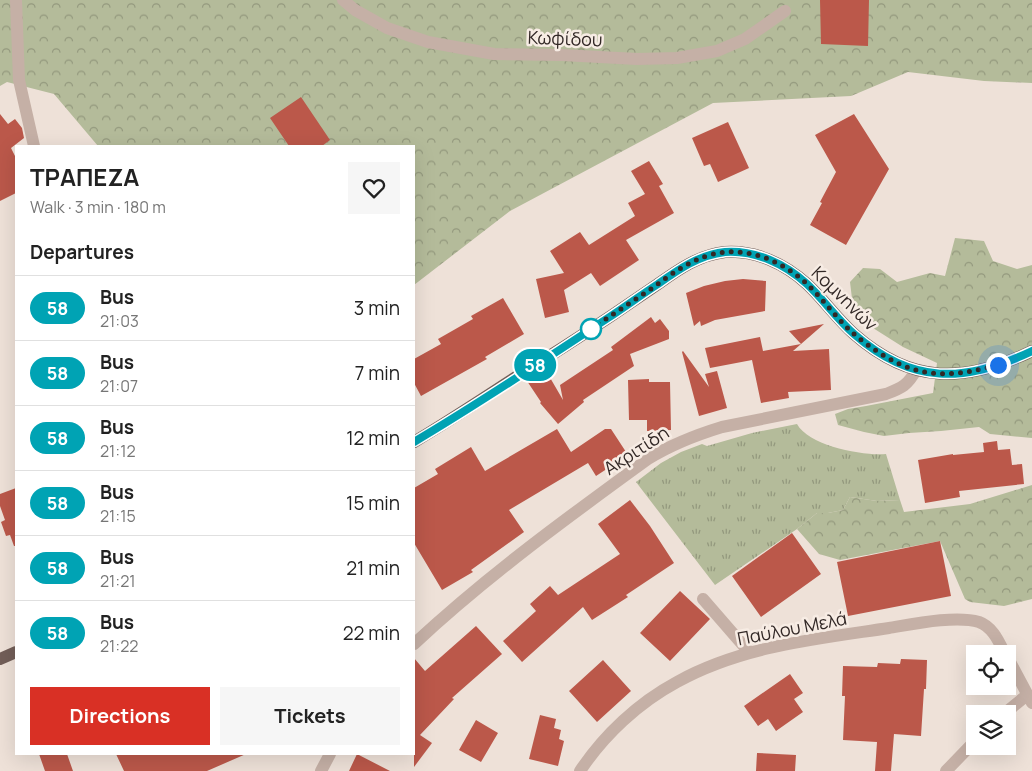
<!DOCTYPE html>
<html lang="en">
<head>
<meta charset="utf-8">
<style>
	:root { --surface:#fff; --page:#f6f6f6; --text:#222; --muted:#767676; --line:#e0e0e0; --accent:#d93025 }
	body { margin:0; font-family:Manrope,sans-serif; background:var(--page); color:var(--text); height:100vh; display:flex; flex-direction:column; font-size:19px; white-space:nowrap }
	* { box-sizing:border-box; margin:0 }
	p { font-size:16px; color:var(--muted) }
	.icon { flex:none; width:28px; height:28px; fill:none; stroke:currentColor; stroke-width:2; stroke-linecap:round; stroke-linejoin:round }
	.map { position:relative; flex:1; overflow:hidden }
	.drawer { position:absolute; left:15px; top:145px; width:400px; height:610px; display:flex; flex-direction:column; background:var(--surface); border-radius:0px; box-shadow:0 5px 20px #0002 }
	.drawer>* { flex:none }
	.badge { padding:0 10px; border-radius:16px; font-size:18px; line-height:32px }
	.buttons { position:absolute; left:966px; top:645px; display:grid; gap:10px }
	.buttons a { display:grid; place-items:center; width:50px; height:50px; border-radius:0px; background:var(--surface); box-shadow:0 5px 20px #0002; font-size:25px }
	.you { position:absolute; width:25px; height:25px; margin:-12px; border:4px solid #fff; border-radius:50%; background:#1a73e8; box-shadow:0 0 0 8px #1a73e833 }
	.map>.badge { position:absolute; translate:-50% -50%; box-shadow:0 0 0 2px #fff }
	h2 { padding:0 15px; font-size:19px; line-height:45px }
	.round { display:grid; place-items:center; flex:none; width:52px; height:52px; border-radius:0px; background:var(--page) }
	.head { display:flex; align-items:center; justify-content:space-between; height:85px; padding:0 15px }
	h1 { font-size:24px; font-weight:700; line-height:38px }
	.action { display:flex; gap:10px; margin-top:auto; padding:10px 15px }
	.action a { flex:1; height:58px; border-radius:0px; background:var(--accent); color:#fff; font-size:20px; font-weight:700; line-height:58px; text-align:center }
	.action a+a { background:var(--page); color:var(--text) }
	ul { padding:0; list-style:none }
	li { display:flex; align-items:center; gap:15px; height:65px; padding:0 15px; border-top:1px solid var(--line) }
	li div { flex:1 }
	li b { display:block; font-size:19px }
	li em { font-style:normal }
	li .badge { min-width:55px; font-weight:700; text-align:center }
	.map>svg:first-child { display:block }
	.grass { fill:url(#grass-tufts) }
	.forest { fill:url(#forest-crowns) }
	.building { fill:#bb584a }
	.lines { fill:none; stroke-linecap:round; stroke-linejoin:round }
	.minor { stroke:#c5b0a6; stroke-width:12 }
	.major { stroke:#725e58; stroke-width:12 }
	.line-casing { stroke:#fff; stroke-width:11 }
	.line { stroke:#00a3b4; stroke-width:8 }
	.walk { stroke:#322826; stroke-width:5; stroke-dasharray:0 9 }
	.stop-dot { fill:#fff; stroke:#00a3b4; stroke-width:2.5 }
	.labels { text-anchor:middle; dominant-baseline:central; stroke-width:5; stroke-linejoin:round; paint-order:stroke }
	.street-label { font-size:18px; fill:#322826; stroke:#f7ece4 }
</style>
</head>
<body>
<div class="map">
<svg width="1032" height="771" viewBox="0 0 1032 771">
	<defs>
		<pattern id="grass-tufts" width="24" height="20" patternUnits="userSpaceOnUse" patternTransform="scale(1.25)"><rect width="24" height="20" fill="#b4bb9a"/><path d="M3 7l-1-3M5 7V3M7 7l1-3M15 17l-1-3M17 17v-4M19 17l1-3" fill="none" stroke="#93987d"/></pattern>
		<pattern id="forest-crowns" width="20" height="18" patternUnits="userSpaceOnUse" patternTransform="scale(1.25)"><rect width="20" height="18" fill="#b4bb9a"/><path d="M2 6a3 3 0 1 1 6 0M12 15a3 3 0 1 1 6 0" fill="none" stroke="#93987d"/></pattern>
	</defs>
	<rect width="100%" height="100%" fill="#eee1d8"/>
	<path class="grass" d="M 797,424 C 809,446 863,456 886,454 L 900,500 L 877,501 L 850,497 L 843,510 L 828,513 L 817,513 L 797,529 L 715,585 L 636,482 L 661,463 L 681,452 L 702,444 L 707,446 L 752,433 Z"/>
	<path class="forest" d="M 0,0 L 1032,0 L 1032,83 L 984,81 L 908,72 L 851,96 L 713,103 L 510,211 L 414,285 L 414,146 L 98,146 L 54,94 L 7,82 L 0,86 Z
		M 955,238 L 984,241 L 993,261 L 1017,269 L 1032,265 L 1032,438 L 990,434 L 979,427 L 941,431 L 909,433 L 884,436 L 864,432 L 838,425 L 835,414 L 848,409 L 866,406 L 933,393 L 937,363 L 903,347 L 873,328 L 853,307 L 850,282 L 863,268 L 880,269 L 897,282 L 930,273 L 945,276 Z
		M 1032,485 L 1032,599 L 1004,606 L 970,602 L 965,599 L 940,541 L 840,560 L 819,554 L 797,529 L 817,513 L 828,513 L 843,510 L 850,497 L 877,501 L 900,500 L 904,512 L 970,504 Z"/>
	<path class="building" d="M 820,0 L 869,0 L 868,46 L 821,44 Z
		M 301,97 L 330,140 L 322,146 L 289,146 L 270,118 Z
		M 0,114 L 8,124 L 15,119 L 22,128 L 24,138 L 11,148 L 16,158 L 16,193 L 0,201 Z
		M 854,114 L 889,169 L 846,245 L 810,225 L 822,203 L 820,202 L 836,172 L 815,135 Z
		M 728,122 L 749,168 L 718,182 L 710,164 L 704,166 L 692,138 Z
		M 649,161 L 663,184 L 659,186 L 674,213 L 626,240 L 639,260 L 600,286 L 591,273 L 564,290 L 569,312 L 545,318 L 536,279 L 564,273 L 550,251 L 580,232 L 589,245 L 635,216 L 628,203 L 645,194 L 631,171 Z
		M 743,279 L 766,281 L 765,311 L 715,320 L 701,326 L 700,321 L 694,326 L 686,293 L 704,286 L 725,281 Z
		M 503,298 L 524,334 L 485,357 L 487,359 L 421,396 L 414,383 L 414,359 L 441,344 L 438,339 L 473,319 L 471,316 Z
		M 651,317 L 655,323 L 660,319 L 669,331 L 669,339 L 630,354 L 634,366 L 583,400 L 584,402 L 558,424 L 540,403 L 541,402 L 527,381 L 545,369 L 563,400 L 560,385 L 613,350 L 611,347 Z
		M 824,324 L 793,351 L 829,349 L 831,390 L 788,392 L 789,398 L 761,403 L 752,360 L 710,368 L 705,348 L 760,337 L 763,351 L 801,344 L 789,331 Z
		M 683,351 L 709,387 L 705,374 L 717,371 L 727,408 L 699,416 L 682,352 Z
		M 649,379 L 649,382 L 670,382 L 671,430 L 647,431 L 647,420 L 629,420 L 628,380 Z
		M 557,429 L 571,452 L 605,429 L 611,429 L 628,455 L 596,476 L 588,463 L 509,510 L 524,532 L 471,570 L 473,572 L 442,590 L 414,543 L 414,488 L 438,474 L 435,469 L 471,447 L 485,471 Z
		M 997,441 L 998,450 L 1010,449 L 1012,465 L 1022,464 L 1024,484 L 959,491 L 960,497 L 925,503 L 918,460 L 953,454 L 953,455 L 984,452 L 983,443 Z
		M 16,488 L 16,546 L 14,546 L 10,535 L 6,536 L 1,522 L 5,520 L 0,506 L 0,494 Z
		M 630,500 L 650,526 L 674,563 L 626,595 L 628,597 L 592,620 L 583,607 L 522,662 L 503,641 L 536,611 L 530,604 L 550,586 L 558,595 L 620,554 L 598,524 Z
		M 792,533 L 821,574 L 761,617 L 732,576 Z
		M 940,541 L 951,596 L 848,616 L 837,562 Z
		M 680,591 L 710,619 L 670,661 L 640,633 Z
		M 476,626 L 502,654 L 452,698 L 454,699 L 420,735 L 432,743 L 414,767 L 414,658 L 425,671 Z
		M 901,659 L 927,660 L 926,689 L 924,689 L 921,736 L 894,734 L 891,771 L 875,771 L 877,742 L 843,740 L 845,696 L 842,696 L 843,666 L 877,667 L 878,663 L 900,664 Z
		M 603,660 L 631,691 L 597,722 L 569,691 Z
		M 790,674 L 803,693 L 794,699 L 803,712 L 776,731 L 768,719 L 758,726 L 744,706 Z
		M 540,715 L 556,719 L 554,728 L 561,730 L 559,739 L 564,741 L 558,766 L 529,759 Z
		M 476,720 L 498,733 L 481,762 L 459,750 Z
		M 757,753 L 796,755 L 795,771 L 756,771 Z
		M 39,754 L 67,754 L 73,771 L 45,771 Z
		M 116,754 L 246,754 L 207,771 L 124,771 Z
		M 357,754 L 390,771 L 349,771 Z"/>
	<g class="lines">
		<path class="minor" d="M 16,0 L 19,80 L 34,146
			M 343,0 L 355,10 L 387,28 L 428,42 L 494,54 L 562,55 L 637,59 L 677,58 L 717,51 L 745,39 L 785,11
			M 703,599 L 749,652
			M 414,644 C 487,576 568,517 648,459 C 672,444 696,435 722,427 L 886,394 C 902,388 908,385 916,370
			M 1008,658 L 1032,703
			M 1004,714 L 1027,695
			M 321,771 L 330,754
			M 580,771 C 604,735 638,703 677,682 C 742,646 816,639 889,628 C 913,624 956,615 979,622 C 993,627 999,642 1005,654
			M 946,771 L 975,741"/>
		<path class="major" d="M 414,442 C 449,421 484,398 519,375 C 550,356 581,336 611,316 C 627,305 642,295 658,284 C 679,269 699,255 725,252 C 756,250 785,264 807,284 C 824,300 837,319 854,334 C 912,385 965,383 1032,351
			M 0,659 L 16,652"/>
	</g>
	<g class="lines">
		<g class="line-casing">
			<path id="line" d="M 414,442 C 480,403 544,360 608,318 C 625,307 641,295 658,284 C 679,269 699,255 725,252 C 756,250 785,264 807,284 C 824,300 837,319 854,334 C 912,385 965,383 1032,351"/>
		</g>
		<use href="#line" class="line"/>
		<path class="walk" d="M 591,329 C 611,316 631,302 651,289 C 670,275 687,262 710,255 C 745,245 781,260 807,284 C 824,300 837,319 854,334 C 872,349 894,364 916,370 C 943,378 972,372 998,365"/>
	</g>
	<circle class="stop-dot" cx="591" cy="329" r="10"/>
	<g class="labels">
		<g class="street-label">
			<text transform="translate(565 38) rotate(2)">Κωφίδου</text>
			<text transform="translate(845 298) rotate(44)">Κομνηνών</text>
			<text transform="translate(636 450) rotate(-33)">Ακριτίδη</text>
			<text transform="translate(792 628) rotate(-11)">Παύλου Μελά</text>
		</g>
	</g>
</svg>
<div class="buttons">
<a><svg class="icon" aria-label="locate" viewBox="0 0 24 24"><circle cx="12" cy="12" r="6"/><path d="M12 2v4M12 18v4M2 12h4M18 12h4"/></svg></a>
<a><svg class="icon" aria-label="layers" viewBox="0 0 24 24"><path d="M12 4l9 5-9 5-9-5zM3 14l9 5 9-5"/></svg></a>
</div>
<div class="you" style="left:998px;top:365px"></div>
<b class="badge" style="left:535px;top:365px;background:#00a3b4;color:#fff">58</b>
<section class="drawer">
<div class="head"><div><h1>ΤΡΑΠΕΖΑ</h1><p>Walk · 3 min · 180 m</p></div><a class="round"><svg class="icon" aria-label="heart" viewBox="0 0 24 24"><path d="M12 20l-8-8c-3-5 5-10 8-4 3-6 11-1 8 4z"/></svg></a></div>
<h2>Departures</h2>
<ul>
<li><span class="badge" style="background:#00a3b4;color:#fff">58</span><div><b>Bus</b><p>21:03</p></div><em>3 min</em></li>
<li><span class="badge" style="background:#00a3b4;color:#fff">58</span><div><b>Bus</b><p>21:07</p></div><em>7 min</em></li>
<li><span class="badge" style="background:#00a3b4;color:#fff">58</span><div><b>Bus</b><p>21:12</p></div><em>12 min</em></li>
<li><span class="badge" style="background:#00a3b4;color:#fff">58</span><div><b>Bus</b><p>21:15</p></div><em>15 min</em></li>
<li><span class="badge" style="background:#00a3b4;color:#fff">58</span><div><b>Bus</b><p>21:21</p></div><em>21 min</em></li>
<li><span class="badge" style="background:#00a3b4;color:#fff">58</span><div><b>Bus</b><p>21:22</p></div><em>22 min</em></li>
</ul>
<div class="action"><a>Directions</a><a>Tickets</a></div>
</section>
</div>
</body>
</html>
